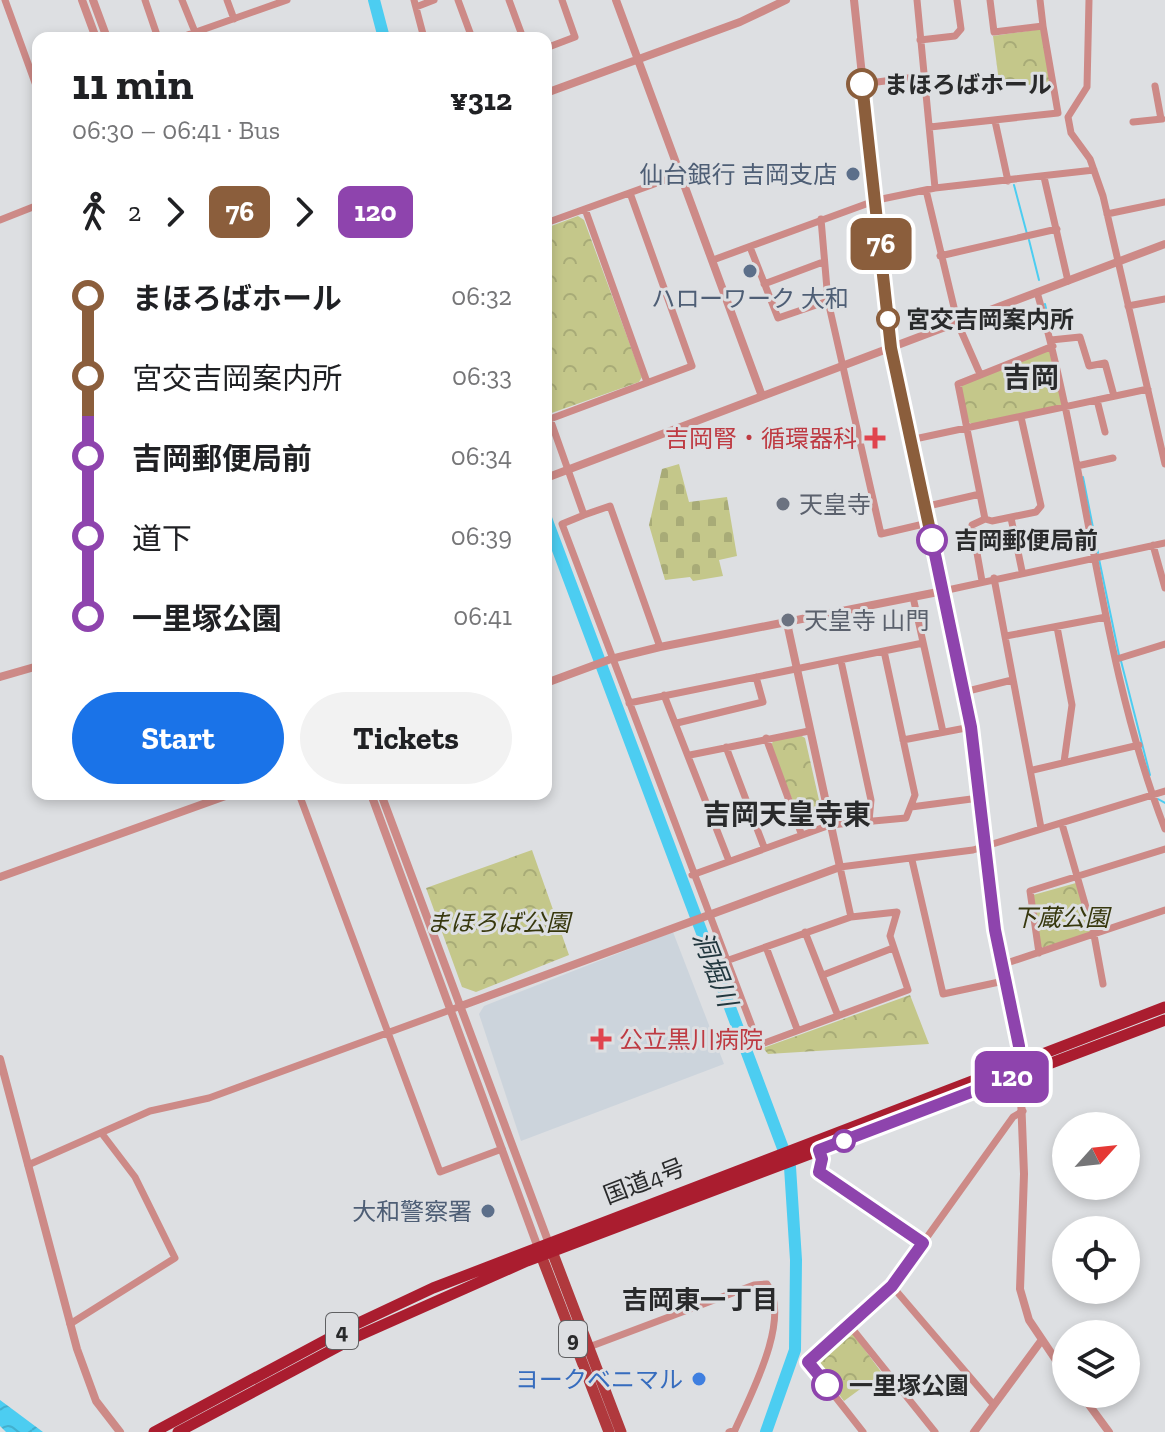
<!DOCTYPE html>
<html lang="en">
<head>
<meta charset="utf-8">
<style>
	:root { --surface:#fff; --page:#f2f2f2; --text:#202124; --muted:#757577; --accent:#1a73e8 }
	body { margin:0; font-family:"Zilla Slab","Noto Sans JP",serif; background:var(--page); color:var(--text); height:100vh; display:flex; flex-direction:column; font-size:30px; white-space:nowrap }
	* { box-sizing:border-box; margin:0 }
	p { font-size:26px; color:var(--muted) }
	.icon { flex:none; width:44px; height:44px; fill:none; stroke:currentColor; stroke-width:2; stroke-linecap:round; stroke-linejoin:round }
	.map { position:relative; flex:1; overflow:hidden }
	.drawer { position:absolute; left:32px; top:32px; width:520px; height:768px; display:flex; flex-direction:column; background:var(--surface); border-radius:16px; box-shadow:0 4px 12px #0003 }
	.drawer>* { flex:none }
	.badge { padding:0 16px; border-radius:12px; font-size:28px; line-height:52px }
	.needle { width:52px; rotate:63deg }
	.tools { position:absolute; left:1052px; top:1112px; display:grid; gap:16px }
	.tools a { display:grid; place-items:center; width:88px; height:88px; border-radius:50%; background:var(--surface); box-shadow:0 4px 12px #0003; font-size:40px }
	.map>.badge { position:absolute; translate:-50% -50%; box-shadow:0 0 0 4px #fff }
	.legs { display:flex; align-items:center; gap:12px; height:88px; padding:0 40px; font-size:26px }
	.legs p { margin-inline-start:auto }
	.summary { display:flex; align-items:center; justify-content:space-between; height:136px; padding:0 40px }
	h1 { font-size:44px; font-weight:800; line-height:60px }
	.cta { display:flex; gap:16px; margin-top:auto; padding:16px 40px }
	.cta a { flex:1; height:92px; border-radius:48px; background:var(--accent); color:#fff; font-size:32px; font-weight:800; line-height:92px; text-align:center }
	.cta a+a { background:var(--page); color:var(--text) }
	ul { padding:0 40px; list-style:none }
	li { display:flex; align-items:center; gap:28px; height:80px; font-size:30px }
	li i { display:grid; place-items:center; width:12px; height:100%; margin:0 10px; background:currentColor }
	li i::after { content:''; width:20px; height:20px; margin:-10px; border:6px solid; border-radius:50%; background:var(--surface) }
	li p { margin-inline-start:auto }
	li:first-child i { background:linear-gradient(#0000 50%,currentColor 0) }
	li:last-child i { background:linear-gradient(currentColor 50%,#0000 0) }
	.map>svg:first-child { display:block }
	.built { fill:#ccd4dc }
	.cemetery { fill:url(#cemetery-stones) }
	.park { fill:url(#park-crowns) }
	.water { fill:url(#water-waves) }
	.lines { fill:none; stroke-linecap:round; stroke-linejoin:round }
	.stream { stroke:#4ccdf1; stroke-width:2 }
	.river { stroke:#4ccdf1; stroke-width:12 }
	.minor { stroke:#cd8a87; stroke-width:7 }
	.tertiary { stroke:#cd8a87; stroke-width:8 }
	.primary { stroke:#b0393d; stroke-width:11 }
	.trunk { stroke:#aa1d2f; stroke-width:11 }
	.line-1-casing { stroke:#fff; stroke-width:18 }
	.line-2-casing { stroke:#fff; stroke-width:18 }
	.line-1 { stroke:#8b5e3c; stroke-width:12 }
	.line-2 { stroke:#8e44ad; stroke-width:12 }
	.stop-1-dot { fill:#fff; stroke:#8b5e3c; stroke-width:4 }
	.service-dot { fill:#5c6f8a; stroke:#dddfe2; stroke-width:3 }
	.health-dot { fill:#e0444e; stroke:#dddfe2; stroke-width:3 }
	.worship-dot { fill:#6b7280; stroke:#dddfe2; stroke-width:3 }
	.stop-2-dot { fill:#fff; stroke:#8e44ad; stroke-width:4 }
	.shop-dot { fill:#3f7fe0; stroke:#dddfe2; stroke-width:3 }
	.labels { text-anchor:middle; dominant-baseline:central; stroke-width:6; stroke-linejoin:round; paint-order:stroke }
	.shield { fill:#dddfe2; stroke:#5f6062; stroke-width:2 }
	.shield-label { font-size:22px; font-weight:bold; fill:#292a2b }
	.stop-label { font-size:24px; font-weight:bold; fill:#292a2b; stroke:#dddfe2; text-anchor:start }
	.service-label { font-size:24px; fill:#4e5e75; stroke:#dddfe2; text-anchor:end }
	.health-label { font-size:24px; fill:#be3a42; stroke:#dddfe2; text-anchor:end }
	.worship-label { font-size:24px; fill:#5b616d; stroke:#dddfe2; text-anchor:start }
	.park-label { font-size:24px; font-style:italic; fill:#37380e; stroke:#dddfe2 }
	.street-label { font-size:24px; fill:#292a2b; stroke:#dddfe2 }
	.shop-label { font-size:24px; fill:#366cbe; stroke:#dddfe2; text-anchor:end }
	.water-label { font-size:26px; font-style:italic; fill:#21373e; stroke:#dddfe2 }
	.neighbourhood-label { font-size:26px; font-weight:bold; fill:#292a2b; stroke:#dddfe2 }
	.quarter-label { font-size:28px; font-weight:bold; fill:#292a2b; stroke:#dddfe2 }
</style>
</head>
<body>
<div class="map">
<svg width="1165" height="1432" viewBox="0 0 1165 1432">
	<defs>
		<pattern id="cemetery-stones" width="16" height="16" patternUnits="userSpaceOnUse" patternTransform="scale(2)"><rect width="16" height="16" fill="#c4c78a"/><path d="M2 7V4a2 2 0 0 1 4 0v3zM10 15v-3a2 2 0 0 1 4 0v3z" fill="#a8ab77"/></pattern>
		<pattern id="park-crowns" width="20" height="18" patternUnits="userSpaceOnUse" patternTransform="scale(2)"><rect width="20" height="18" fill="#c4c78a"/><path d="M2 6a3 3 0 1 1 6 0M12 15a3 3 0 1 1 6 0" fill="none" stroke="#a8ab77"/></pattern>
		<pattern id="water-waves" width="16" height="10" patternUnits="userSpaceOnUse" patternTransform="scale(2)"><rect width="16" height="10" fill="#4ccdf1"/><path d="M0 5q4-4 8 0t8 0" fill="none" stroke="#42b0cf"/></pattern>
	</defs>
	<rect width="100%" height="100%" fill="#dddfe2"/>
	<path class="built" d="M 673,932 L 724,1064 L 521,1141 L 479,1014 L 484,1006 Z"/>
	<path class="cemetery" d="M 679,464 L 689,502 L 727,497 L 737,556 L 719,560 L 723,576 L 693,581 L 690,577 L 665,580 L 649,525 L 662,469 Z"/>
	<path class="park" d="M 1041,29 L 1050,82 L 1000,89 L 993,36 Z
		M 578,216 L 584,220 L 642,377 L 639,382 L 546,415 L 546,228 Z
		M 1052,349 L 1064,405 L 972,424 L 967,421 L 961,385 Z
		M 800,735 L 805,738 L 821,809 L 799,817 L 771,746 L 773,741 Z
		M 532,850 L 569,955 L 476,992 L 462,987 L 426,888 Z
		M 1076,883 L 1091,933 L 1041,948 L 1033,895 Z
		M 910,995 L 929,1044 L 768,1054 L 763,1048 Z
		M 847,1333 L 853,1334 L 882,1373 L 844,1401 L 815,1363 Z"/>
	<path class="water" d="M 0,1400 L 43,1432 L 6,1432 L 0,1426 Z"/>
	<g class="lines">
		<path class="stream" d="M 1014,185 L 1027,234
			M 1029,240 L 1039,280
			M 1045,304 L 1050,326
			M 1083,477 L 1098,553
			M 1099,559 L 1119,655
			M 1121,661 L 1150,775
			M 1158,799 L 1165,803"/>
		<path class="river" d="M 374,0 L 384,38
			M 546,518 L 790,1167 L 796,1260 L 795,1350 L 766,1432"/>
		<path class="minor" d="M 5,0 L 38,91
			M 145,0 L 158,38
			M 182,0 L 195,32
			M 227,0 L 234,19
			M 414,0 L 424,38
			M 458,0 L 472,38
			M 509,0 L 523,38
			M 917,0 L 935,188
			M 1040,0 L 1043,26
			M 1089,0 L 1087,87 L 1068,117 L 1071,133 L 1090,159 L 1103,196 L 1165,464
			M 416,7 L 434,0
			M 179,38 L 287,0
			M 920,40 L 955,36 L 961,29 L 957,0
			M 546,48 L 575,37 L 562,0
			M 862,84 L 923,76
			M 1155,86 L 1161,119
			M 995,121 L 1008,181
			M 1133,122 L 1162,119
			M 930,127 L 1058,113 L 1043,26 L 994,32 L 990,0
			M 1044,177 L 1068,281
			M 926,190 L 958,324 L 980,374
			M 630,193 L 692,366 L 550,419 L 584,515 L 610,506 L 660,647
			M 585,209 L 647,382
			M 1107,214 L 1165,202
			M 821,219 L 828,301 L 881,534 L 928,523
			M 0,220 L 38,205
			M 546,223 L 682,174
			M 750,247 L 778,318 L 828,301
			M 940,256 L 1057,229
			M 713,260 L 877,200 L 935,188 L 1094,170
			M 764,284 L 823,262
			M 1037,292 C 1088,468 1099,659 1165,829
			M 1128,306 L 1165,299
			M 1051,340 L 1080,337 L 1089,366 L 1105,363 L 1114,396
			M 1097,400 L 1105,432
			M 1021,417 L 1041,506 L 1036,512 L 992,521 L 985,519 L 958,384 L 1053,346
			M 910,440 L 1148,389
			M 1077,466 L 1113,458
			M 924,507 L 980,494
			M 584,515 L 562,524 L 759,1045 L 908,990 L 890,936 L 897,912 L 851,917 L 726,961
			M 1011,518 L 1022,571
			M 1153,545 L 1165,588
			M 994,578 L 1041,828
			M 982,581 L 972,525 L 985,519
			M 943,591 L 1165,543
			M 913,597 L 943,732
			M 1057,627 L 1072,705 L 1064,762
			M 1006,636 L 1106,617
			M 1117,659 L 1165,644
			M 841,661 L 871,800 L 869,821
			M 964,692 L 1012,680
			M 664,695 L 729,861
			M 629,703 L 923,643
			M 677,723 L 763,702 L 756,677
			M 766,738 L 801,833
			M 903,740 L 971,727
			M 726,747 L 764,847
			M 690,755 L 809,731
			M 1033,770 L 1139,745
			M 299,794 L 440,1172 L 502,1149
			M 911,807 L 979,798
			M 1062,824 L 1094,935 L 1103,984
			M 912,860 L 943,994 L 1004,981
			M 692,875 L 830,825 L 906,818 L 915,795 L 884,651
			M 851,917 L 840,867 L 973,850 L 1165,791
			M 805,932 L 838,1016
			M 766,947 L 797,1029
			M 1039,953 L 1030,891 L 1165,849
			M 1001,965 L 1165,910
			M 823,975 L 893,948
			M 819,1150 L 822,1158 L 819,1172 L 923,1243
			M 28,1165 L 150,1111 L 209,1098 L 461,1006
			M 892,1286 L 993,1404
			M 70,1324 L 175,1258 L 135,1177 L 103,1135
			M 850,1326 L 935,1432
			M 589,1347 L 754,1285 L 767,1284 C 792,1318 750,1396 735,1430 L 729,1432
			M 863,1432 L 808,1362 L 892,1286 L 1013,1117 L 1023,1111"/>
		<path class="tertiary" d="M 82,0 L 96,38
			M 93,0 L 107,38
			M 616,0 L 762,396
			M 854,0 L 891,348 L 971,727 L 995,930 L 1019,1046 L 1024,1174 L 1020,1289 L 1029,1320 L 1066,1375
			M 546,93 L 740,22 L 786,0
			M 546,478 L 1165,244
			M 0,677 L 38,666
			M 546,683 L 611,659 L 660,647 L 943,591
			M 371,794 L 537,1245
			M 381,794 L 548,1241
			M 0,877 L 231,794
			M 461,1006 L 840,867 L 787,623
			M 0,1059 L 77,1349 L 96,1401 L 120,1432
			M 1081,1394 L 1109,1432
			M 974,1432 L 1041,1341"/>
		<path class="primary" d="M 550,1246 L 621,1432
			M 539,1250 L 609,1432"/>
		<path class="trunk" d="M 154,1432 L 350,1327 L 433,1288 L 1165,1007
			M 178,1432 L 358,1336 L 527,1261 L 1165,1020"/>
	</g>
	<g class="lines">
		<g class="line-1-casing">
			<path id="line-1" d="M 862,84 L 891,348 L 932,540"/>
		</g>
		<g class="line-2-casing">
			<path id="line-2" d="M 827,1385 L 808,1362 L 892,1286 L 923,1243 L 819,1172 L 822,1159 L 819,1150 L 1021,1073 L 1019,1046 L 995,930 L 971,727 L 932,540"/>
		</g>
		<use href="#line-1" class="line-1"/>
		<use href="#line-2" class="line-2"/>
	</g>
	<g class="stop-1-dot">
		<circle cx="862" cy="84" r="14"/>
		<circle cx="888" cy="319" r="10"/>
	</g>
	<g class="service-dot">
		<circle cx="853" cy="174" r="8"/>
		<circle cx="750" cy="271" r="8"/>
		<circle cx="488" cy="1211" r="8"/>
	</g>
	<g class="health-dot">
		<path d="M871 426h8v8h8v8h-8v8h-8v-8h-8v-8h8z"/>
		<path d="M597 1027h8v8h8v8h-8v8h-8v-8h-8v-8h8z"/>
	</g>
	<g class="worship-dot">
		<circle cx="783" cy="504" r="8"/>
		<circle cx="788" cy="620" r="8"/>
	</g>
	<g class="stop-2-dot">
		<circle cx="932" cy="540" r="14"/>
		<circle cx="844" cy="1141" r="10"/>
		<circle cx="827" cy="1385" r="14"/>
	</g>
	<circle class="shop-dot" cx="699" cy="1379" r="8"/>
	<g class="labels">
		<g class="shield">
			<rect x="326" y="1313" width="32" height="36" rx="6"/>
			<rect x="559" y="1321" width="28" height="36" rx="6"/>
		</g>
		<g class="shield-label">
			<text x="342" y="1331">4</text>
			<text x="573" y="1339">9</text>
		</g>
		<g class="stop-label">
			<text x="884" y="84">まほろばホール</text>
			<text x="906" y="319">宮交吉岡案内所</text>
			<text x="954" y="540">吉岡郵便局前</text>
			<text x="849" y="1385">一里塚公園</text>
		</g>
		<g class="service-label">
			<text x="837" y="174">仙台銀行 吉岡支店</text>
			<text x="750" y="298" text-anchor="middle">ハローワーク 大和</text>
			<text x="472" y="1211">大和警察署</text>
		</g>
		<g class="health-label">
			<text x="857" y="438">吉岡腎・循環器科</text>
			<text x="619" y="1039" text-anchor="start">公立黒川病院</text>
		</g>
		<g class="worship-label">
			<text x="799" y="504">天皇寺</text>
			<text x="804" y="620">天皇寺 山門</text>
		</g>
		<g class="park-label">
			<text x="1061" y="917">下蔵公園</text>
			<text x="498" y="922">まほろば公園</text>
		</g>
		<g class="street-label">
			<text transform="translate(644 1181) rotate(-21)">国道4号</text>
		</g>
		<g class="shop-label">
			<text x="683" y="1379">ヨークベニマル</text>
		</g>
		<g class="water-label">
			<text transform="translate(715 969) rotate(69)">洞堀川</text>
		</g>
		<g class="neighbourhood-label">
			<text x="700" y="1300">吉岡東一丁目</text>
		</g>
		<g class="quarter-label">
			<text x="1031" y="377">吉岡</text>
			<text x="787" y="814">吉岡天皇寺東</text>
		</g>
	</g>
</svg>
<div class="tools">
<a><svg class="needle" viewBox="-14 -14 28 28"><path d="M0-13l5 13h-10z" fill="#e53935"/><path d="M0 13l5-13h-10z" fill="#757577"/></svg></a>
<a><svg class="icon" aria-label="locate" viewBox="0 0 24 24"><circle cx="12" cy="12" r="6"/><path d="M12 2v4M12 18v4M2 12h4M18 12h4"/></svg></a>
<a><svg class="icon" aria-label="layers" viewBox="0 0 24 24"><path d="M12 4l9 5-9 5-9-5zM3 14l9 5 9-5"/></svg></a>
</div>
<b class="badge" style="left:881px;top:244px;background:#8b5e3c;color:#fff">76</b>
<b class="badge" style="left:1012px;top:1077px;background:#8e44ad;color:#fff">120</b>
<section class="drawer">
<div class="summary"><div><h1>11 min</h1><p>06:30 – 06:41 · Bus</p></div><b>¥312</b></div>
<div class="legs"><svg class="icon" aria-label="walk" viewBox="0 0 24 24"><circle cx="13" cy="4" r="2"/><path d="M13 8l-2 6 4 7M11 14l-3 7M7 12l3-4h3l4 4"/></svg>2<svg class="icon" aria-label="forward" viewBox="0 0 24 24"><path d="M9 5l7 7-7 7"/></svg><b class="badge" style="background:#8b5e3c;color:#fff">76</b><svg class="icon" aria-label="forward" viewBox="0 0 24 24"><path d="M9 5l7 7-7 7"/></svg><b class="badge" style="background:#8e44ad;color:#fff">120</b></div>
<ul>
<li><i style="color:#8b5e3c"></i><b>まほろばホール</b><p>06:32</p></li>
<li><i style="color:#8b5e3c"></i><span>宮交吉岡案内所</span><p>06:33</p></li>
<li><i style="color:#8e44ad"></i><b>吉岡郵便局前</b><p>06:34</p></li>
<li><i style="color:#8e44ad"></i><span>道下</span><p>06:39</p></li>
<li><i style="color:#8e44ad"></i><b>一里塚公園</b><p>06:41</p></li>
</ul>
<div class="cta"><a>Start</a><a>Tickets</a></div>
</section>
</div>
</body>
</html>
